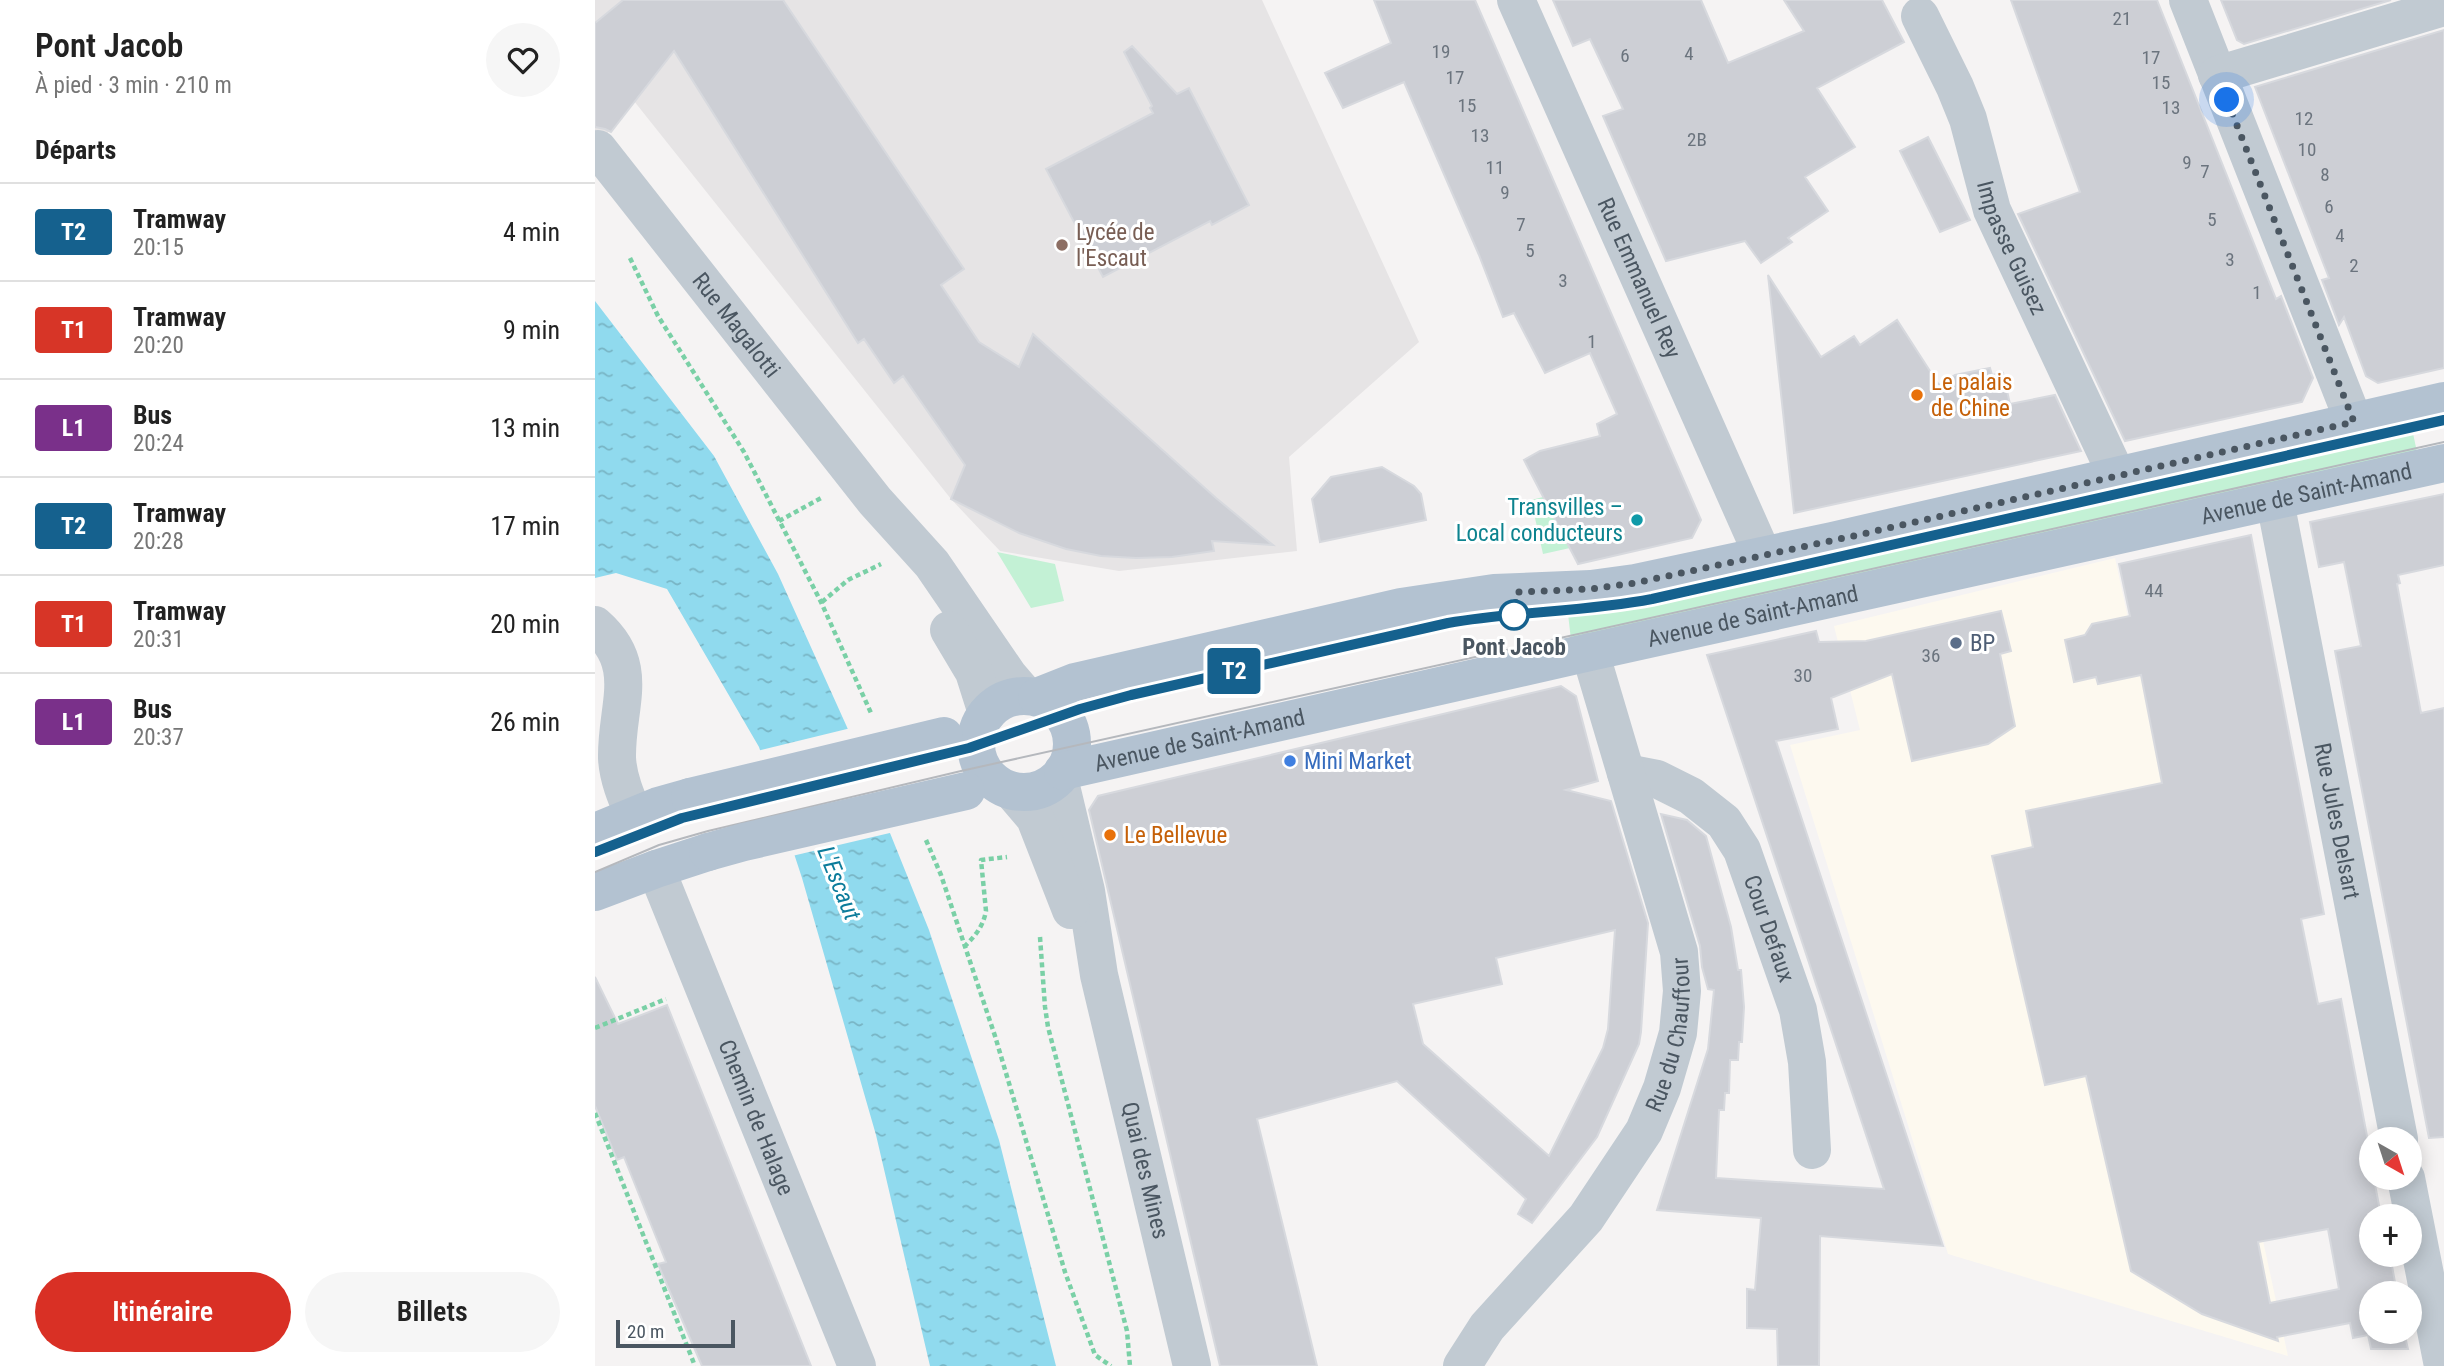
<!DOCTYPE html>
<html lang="fr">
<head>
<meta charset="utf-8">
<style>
	:root { --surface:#fff; --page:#f6f6f6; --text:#222; --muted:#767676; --line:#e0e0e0; --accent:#d93025 }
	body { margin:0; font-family:"Roboto Condensed",sans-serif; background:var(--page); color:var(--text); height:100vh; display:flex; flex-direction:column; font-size:26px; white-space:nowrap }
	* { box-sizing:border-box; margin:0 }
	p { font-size:23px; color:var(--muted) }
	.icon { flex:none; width:38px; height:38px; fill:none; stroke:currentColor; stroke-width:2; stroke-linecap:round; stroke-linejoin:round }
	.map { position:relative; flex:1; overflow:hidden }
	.side { display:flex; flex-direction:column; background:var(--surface); width:595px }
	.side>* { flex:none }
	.badge { padding:0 14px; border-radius:5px; font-size:24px; line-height:46px }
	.needle { width:46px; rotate:141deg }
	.tools { position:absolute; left:1764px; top:1127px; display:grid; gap:14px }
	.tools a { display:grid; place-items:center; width:63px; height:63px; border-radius:50%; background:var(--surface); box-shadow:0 4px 18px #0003; font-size:35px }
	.scale { position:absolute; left:21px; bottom:18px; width:119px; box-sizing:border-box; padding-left:7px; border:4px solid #4a5661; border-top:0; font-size:19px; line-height:24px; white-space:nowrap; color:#4a5661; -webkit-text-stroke:5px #fff; paint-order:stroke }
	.you { position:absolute; width:35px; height:35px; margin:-18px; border:5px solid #fff; border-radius:50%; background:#1a73e8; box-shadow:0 0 0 10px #1a73e833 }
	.map>.badge { position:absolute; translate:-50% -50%; box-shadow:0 0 0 4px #fff }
	h2 { padding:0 35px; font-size:26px; line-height:63px }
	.round { display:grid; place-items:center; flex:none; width:74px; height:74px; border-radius:37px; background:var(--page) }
	.head { display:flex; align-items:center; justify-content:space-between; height:119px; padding:0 35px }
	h1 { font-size:33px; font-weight:600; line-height:52px }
	.action { display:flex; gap:14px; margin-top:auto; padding:14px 35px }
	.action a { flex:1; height:80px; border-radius:42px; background:var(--accent); color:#fff; font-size:28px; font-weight:600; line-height:80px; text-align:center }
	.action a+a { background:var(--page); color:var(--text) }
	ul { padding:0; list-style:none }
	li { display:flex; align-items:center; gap:21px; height:98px; padding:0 35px; border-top:2px solid var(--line) }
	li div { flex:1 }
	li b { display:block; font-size:26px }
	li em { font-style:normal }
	li .badge { min-width:77px; font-weight:700; text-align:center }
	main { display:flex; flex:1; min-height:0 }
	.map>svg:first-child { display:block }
	.commercial { fill:#fdf9ef }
	.education { fill:#e6e4e5 }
	.green { fill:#c3f1d5 }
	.water { fill:url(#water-ripples) }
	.pier { fill:#f5f3f3 }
	.building { fill:#cdcfd5; stroke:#d7d9de; stroke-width:2; fill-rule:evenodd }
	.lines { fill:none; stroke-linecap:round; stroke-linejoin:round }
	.path { stroke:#7ad0a6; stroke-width:4.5; stroke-dasharray:5 3.5; stroke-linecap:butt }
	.minor { stroke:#c1cad2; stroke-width:38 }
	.major { stroke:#b3c2d1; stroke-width:38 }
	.tram { stroke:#b5b8bd; stroke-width:2 }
	.major-bridge { stroke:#b3c2d1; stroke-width:38 }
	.line-casing { stroke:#fff; stroke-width:16 }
	.line { stroke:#15618e; stroke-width:10 }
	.walk { stroke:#4a5661; stroke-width:7; stroke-dasharray:0 12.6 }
	.education-dot { fill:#8d6e63; stroke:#fff; stroke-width:2.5 }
	.food-dot { fill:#e8710a; stroke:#fff; stroke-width:2.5 }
	.culture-dot { fill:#0f9aa8; stroke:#fff; stroke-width:2.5 }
	.stop-dot { fill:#fff; stroke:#15618e; stroke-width:3.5 }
	.service-dot { fill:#5c6f8a; stroke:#fff; stroke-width:2.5 }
	.shop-dot { fill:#3f7fe0; stroke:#fff; stroke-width:2.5 }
	.labels { text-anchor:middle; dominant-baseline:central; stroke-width:6; stroke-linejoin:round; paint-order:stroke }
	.number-label { font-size:19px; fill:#6b747e }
	.education-label { font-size:23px; fill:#785e54; stroke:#fff; text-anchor:start }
	.street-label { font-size:23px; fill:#4a5661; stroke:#fff }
	.food-label { font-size:23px; fill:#c56008; stroke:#fff; text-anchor:start }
	.culture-label { font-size:23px; fill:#0d838f; stroke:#fff; text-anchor:end }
	.service-label { font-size:23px; fill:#4e5e75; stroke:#fff; text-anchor:start }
	.stop-label { font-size:23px; font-weight:bold; fill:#4a5661; stroke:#fff }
	.shop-label { font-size:23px; fill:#366cbe; stroke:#fff; text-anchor:start }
	.water-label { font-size:24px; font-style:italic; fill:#0c7c9b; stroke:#fff }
</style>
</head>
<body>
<main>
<section class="side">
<div class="head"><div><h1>Pont Jacob</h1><p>À pied · 3 min · 210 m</p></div><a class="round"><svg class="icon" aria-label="heart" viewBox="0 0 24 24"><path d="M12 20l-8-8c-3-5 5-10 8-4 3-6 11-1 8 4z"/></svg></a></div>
<h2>Départs</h2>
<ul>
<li><span class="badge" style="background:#15618e;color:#fff">T2</span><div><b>Tramway</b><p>20:15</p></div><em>4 min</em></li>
<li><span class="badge" style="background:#d73527;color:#fff">T1</span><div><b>Tramway</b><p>20:20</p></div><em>9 min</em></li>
<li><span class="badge" style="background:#7a308a;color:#fff">L1</span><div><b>Bus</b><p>20:24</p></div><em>13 min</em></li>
<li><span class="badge" style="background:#15618e;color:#fff">T2</span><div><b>Tramway</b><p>20:28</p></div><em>17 min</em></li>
<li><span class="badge" style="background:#d73527;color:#fff">T1</span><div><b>Tramway</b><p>20:31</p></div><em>20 min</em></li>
<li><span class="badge" style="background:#7a308a;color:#fff">L1</span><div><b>Bus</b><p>20:37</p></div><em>26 min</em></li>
</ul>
<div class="action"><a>Itinéraire</a><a>Billets</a></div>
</section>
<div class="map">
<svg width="1849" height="1366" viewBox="0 0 1849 1366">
	<defs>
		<pattern id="water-ripples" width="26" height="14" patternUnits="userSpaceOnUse" patternTransform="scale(1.75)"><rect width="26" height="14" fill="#90daee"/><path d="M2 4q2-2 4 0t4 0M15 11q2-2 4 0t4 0" fill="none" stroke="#78b4c4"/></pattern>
	</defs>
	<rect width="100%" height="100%" fill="#f5f3f3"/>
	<path class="commercial" d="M 1520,558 L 1693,1356 L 1353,1254 L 1195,745 L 1265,730 L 1239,626 Z"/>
	<path class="education" d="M 0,0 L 667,0 L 824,342 L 694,457 L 702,551 L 524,571 L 405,551 L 356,499 L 39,101 L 0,148 Z"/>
	<path class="green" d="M 1816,424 L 1822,452 L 976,640 L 972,605 Z
		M 948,497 L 975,548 L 948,554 L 936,500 Z
		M 402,552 L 460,564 L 469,601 L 436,608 Z"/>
	<path class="water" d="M 0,301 L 119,456 L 183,574 L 256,736 L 334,930 L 404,1140 L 461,1366 L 335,1366 L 281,1135 L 207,878 L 164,747 L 72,589 L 21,573 L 0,578 Z"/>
	<path class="pier" d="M 256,728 L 299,832 L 197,856 L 162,751 Z"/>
	<path class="building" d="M 28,0 L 188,0 L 369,269 L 346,285 L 384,342 L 424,367 L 438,334 L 621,498 L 678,545 L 617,541 L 619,551 L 577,557 L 541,558 L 506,556 L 471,549 L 424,533 L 356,499 L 370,465 L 308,376 L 299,383 L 269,339 L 263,343 L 79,51 L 16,132 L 10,129 L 0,127 L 0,23 Z
		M 779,0 L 880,0 L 1106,520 L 1097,538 L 983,564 L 929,460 L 945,451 L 1005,436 L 1002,424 L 1022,414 L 995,353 L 950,373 L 919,313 L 908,317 L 884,255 L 809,82 L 748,108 L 730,73 L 796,43 Z
		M 958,0 L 1106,0 L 1133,63 L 1209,31 L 1189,0 L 1287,0 L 1309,42 L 1222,88 L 1260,147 L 1210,177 L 1233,211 L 1193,238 L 1197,242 L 1166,263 L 1150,241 L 1071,261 L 1008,116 L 1028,109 L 995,39 L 978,46 Z
		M 1416,0 L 1562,0 L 1681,299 L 1686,296 L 1718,378 L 1707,402 L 1530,441 L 1423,214 L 1485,192 Z
		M 1626,0 L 1796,0 L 1649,44 L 1642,40 Z
		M 1849,30 L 1849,368 L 1783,383 L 1771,376 L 1749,317 L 1744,325 L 1727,280 L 1734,278 L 1660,87 Z
		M 537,46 L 582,94 L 594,88 L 654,205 L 617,225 L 615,221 L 508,277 L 451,169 L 558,113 L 555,108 L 557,106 L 529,52 Z
		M 1333,137 L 1375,220 L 1345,232 L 1305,151 Z
		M 1173,275 L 1226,357 L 1259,336 L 1265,345 L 1302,320 L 1344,385 L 1360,375 L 1395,368 L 1397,375 L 1408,373 L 1415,404 L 1460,395 L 1486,451 L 1199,513 Z
		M 787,467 L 819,486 L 826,494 L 831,520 L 725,542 L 717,499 L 736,477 Z
		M 1849,494 L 1849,565 L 1803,575 L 1805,583 L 1802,584 L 1826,713 L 1849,708 L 1849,1137 L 1834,1138 L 1740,651 L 1766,646 L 1749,562 L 1724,567 L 1715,522 Z
		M 1656,535 L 1729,914 L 1706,919 L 1723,1004 L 1746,999 L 1776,1157 L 1776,1178 L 1780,1178 L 1779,1179 L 1786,1216 L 1776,1216 L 1776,1255 L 1795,1255 L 1802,1293 L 1776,1293 L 1776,1332 L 1809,1332 L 1813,1349 L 1776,1349 L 1773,1335 L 1758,1338 L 1755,1323 L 1682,1337 L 1683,1341 L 1607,1314 L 1536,1271 L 1491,1076 L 1450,1085 L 1397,856 L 1438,847 L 1431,811 L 1567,783 L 1546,675 L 1503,684 L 1501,677 L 1479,682 L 1470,640 L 1490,635 L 1497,624 L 1535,616 L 1524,564 ZM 1733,1229 L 1744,1289 L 1675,1303 L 1663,1242 Z
		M 1406,611 L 1416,651 L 1405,654 L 1420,726 L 1393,744 L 1317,761 L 1297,674 L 1236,698 L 1243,729 L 1181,741 L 1348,1246 L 1225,1236 L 1224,1366 L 1183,1366 L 1182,1329 L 1152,1328 L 1152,1289 L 1160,1290 L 1166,1218 L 1062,1210 L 1113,1049 L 1119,990 L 1113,989 L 1107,967 L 1105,946 L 1066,814 L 1092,820 L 1111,836 L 1136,927 L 1143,970 L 1146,970 L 1149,1007 L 1147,1042 L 1144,1042 L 1143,1060 L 1135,1060 L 1134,1093 L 1130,1093 L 1129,1110 L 1124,1110 L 1121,1178 L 1289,1189 L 1112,655 L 1221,631 L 1224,642 L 1271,641 Z
		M 966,686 L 981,696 L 1003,781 L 971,790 L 1016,801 L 1053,923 L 1046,1032 L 1044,1044 L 1002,1137 L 937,1223 L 923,1214 L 931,1199 L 802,1081 L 662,1119 L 722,1366 L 625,1366 L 494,810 L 503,796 ZM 1020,930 L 1013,1029 L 1008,1048 L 954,1156 L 828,1044 L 818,1004 L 907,984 L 901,958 Z
		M 0,977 L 23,1024 L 72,1005 L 216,1366 L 107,1366 L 63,1264 L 71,1262 L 29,1157 L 22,1160 L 0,1106 Z"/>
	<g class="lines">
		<path class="path" d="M 35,258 L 63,316 L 149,452 L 226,602 L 276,713
			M 184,521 L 228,497
			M 227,602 L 253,580 L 286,564
			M 331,840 L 346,875 L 400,1036 L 470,1272 L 500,1355 L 516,1366
			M 445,937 L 450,1007 L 453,1027 L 532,1331 L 535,1366
			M 369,947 C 380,936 388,927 391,911 L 386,860 L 412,857
			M 0,1028 L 71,999
			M 0,1113 L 100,1366"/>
		<g class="minor">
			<path id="s1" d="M 921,0 L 1168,556"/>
			<path d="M 1593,0 L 1759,422"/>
			<path id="s2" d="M 1325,16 L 1360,87 L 1373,119 L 1397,210 L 1522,476"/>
			<path d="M 1622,75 L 1849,7"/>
			<path id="s3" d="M 3,149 L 280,501 L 337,564 L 413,675 L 431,696"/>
			<path id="s4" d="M 1680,501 L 1804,1139"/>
			<path d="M 0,625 C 47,666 21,705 22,758 C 23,778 31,797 39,815"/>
			<path d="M 354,630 L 379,672 L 392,713"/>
			<path id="s5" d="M 1031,773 L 1062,779 L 1096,796 L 1129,822 L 1147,850 L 1203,1010 L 1212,1062 L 1217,1150"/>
			<path id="s6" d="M 464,778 L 491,891 L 504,975 L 597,1366"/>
			<path d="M 417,791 L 440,818 L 476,910"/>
			<path id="s7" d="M 61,869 L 262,1366"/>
			<path d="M 1811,1178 L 1848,1366"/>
			<path id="s8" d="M 867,1366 L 892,1327 L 991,1218 L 1049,1131 L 1067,1088 L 1083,1033 L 1087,991 L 1084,952 L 995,652"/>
		</g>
		<g class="major">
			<circle cx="429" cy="744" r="48"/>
			<path d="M 442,697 L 480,682 L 806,607 L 899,593 L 996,589 L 1040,583 L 1237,541 L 1849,401"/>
			<path id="s9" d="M 468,771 L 995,652 L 1849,463"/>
			<path d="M 0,832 L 63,806 L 95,797"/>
			<path d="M 0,892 L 61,869 L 113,852"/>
		</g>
		<path class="tram" d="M 0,852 L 87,818 L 374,749 L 485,709 L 590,682 L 854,623 L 1023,605 L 1057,599 L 1849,420
			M 0,872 L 64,845 L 113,831 L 366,771 L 1849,442"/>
		<path class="major-bridge" d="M 95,797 L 349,736
			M 113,852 L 149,842 L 371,791"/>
	</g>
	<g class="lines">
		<g class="line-casing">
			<path id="line" d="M 0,852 L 87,818 L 374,748 L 485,709 L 536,695 L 853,623 C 921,611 990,612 1057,599 L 1849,420"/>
		</g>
		<use href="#line" class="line"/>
		<path class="walk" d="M 919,615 L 922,592 L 996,589 L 1040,583 L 1263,535 L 1759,422 L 1632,100"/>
	</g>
	<circle class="education-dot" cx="467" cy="245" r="7"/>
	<g class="food-dot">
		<circle cx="1322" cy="395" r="7"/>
		<circle cx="515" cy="835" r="7"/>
	</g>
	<circle class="culture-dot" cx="1042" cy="520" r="7"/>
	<circle class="stop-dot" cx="919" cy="615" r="14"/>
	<circle class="service-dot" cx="1361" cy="643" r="7"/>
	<circle class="shop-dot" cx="695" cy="761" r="7"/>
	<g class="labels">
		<g class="number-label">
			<text x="1527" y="18">21</text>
			<text x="846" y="51">19</text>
			<text x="1094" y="53">4</text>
			<text x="1030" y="55">6</text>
			<text x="1556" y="57">17</text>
			<text x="860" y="77">17</text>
			<text x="1566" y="82">15</text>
			<text x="872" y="105">15</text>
			<text x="1576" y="107">13</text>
			<text x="1709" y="118">12</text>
			<text x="885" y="135">13</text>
			<text x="1102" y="139">2B</text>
			<text x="1712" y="149">10</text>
			<text x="1592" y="162">9</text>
			<text x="900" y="167">11</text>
			<text x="1610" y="171">7</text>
			<text x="1730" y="174">8</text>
			<text x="910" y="192">9</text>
			<text x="1734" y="206">6</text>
			<text x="1617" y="219">5</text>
			<text x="926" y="224">7</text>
			<text x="1745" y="235">4</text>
			<text x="935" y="250">5</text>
			<text x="1635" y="259">3</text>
			<text x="1759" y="265">2</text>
			<text x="968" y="280">3</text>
			<text x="1662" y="292">1</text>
			<text x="997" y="341">1</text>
			<text x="1559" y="590">44</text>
			<text x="1336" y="655">36</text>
			<text x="1208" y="675">30</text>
		</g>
		<g class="education-label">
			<text x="481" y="232">Lycée de<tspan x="481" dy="26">l'Escaut</tspan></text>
		</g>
		<g class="street-label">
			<text stroke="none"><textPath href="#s2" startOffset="250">Impasse Guisez</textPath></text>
			<text stroke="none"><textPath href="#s1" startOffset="304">Rue Emmanuel Rey</textPath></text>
			<text stroke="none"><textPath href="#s3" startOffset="224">Rue Magalotti</textPath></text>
			<text stroke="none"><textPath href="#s9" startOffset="1274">Avenue de Saint-Amand</textPath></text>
			<text stroke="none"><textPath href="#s9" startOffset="707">Avenue de Saint-Amand</textPath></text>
			<text stroke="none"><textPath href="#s9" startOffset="140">Avenue de Saint-Amand</textPath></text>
			<text stroke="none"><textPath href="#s4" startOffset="326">Rue Jules Delsart</textPath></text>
			<text stroke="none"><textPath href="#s5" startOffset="228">Cour Defaux</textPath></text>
			<text stroke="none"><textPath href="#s8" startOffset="399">Rue du Chauffour</textPath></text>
			<text stroke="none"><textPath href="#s7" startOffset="268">Chemin de Halage</textPath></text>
			<text stroke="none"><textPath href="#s6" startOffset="402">Quai des Mines</textPath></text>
		</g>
		<g class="food-label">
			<text x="1336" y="382">Le palais<tspan x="1336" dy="26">de Chine</tspan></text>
			<text x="529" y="835">Le Bellevue</text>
		</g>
		<g class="culture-label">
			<text x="1028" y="507">Transvilles –<tspan x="1028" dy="26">Local conducteurs</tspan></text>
		</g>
		<g class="service-label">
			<text x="1375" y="643">BP</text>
		</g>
		<g class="stop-label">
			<text x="919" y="647">Pont Jacob</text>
		</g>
		<g class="shop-label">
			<text x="709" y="761">Mini Market</text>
		</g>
		<g class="water-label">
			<text transform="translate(244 883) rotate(68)">L'Escaut</text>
		</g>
	</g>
</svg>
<div class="tools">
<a><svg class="needle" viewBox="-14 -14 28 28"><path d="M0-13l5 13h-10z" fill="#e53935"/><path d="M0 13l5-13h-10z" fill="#767676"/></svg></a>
<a>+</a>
<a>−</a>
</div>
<div class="scale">20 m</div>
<div class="you" style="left:1632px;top:100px"></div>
<b class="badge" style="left:639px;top:671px;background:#15618e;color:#fff">T2</b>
</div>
</main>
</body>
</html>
